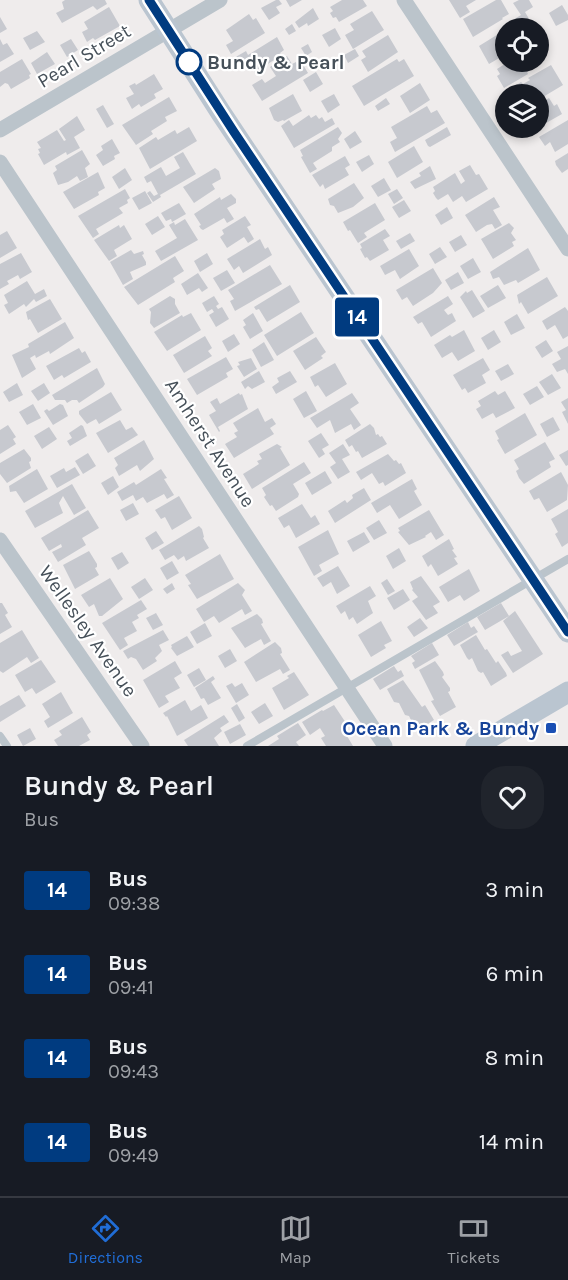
<!DOCTYPE html>
<html lang="en">
<head>
<meta charset="utf-8">
<style>
	:root { --surface:#171b24; --page:#20242c; --text:#f1f3f6; --muted:#9ea1a6; --line:#363941; --accent:#206dd6 }
	body { margin:0; font-family:Karla,sans-serif; background:var(--page); color:var(--text); height:100vh; display:flex; flex-direction:column; font-size:22px; white-space:nowrap }
	* { box-sizing:border-box; margin:0 }
	p { font-size:20px; color:var(--muted) }
	.icon { flex:none; width:33px; height:33px; fill:none; stroke:currentColor; stroke-width:2; stroke-linecap:round; stroke-linejoin:round }
	.map { position:relative; height:746px; overflow:hidden }
	.details { display:flex; flex-direction:column; background:var(--surface); flex:1 }
	.details>* { flex:none }
	.badge { padding:0 12px; border-radius:4px; font-size:21px; line-height:39px }
	.fabs { position:absolute; left:495px; top:18px; display:grid; gap:12px }
	.fabs a { display:grid; place-items:center; width:54px; height:54px; border-radius:50%; background:var(--surface); box-shadow:0 3px 9px #0003; font-size:30px }
	.map>.badge { position:absolute; translate:-50% -50%; box-shadow:0 0 0 3px #fff }
	.round { display:grid; place-items:center; flex:none; width:63px; height:63px; border-radius:24px; background:var(--page) }
	.headline { display:flex; align-items:center; justify-content:space-between; height:102px; padding:0 24px }
	h1 { font-size:28px; font-weight:600; line-height:45px }
	ul { padding:0; list-style:none }
	li { display:flex; align-items:center; gap:18px; height:84px; padding:0 24px }
	li div { flex:1 }
	li b { display:block; font-size:22px }
	li em { font-style:normal }
	li .badge { min-width:66px; font-weight:700; text-align:center }
	.dock { display:flex; justify-content:space-around; align-items:center; height:84px; border-top:2px solid var(--line); background:var(--surface); font-size:16px; color:var(--muted) }
	.dock a { display:grid; justify-items:center; gap:3px }
	.dock .on { color:var(--accent) }
	.map>svg:first-child { display:block }
	.building { fill:#c7c9cf }
	.lines { fill:none; stroke-linecap:round; stroke-linejoin:round }
	.lane { stroke:#bbc4cb; stroke-width:8 }
	.street { stroke:#bbc4cb; stroke-width:15 }
	.secondary { stroke:#bac5d0; stroke-width:21 }
	.line-casing { stroke:#fff; stroke-width:14 }
	.line { stroke:#003b80; stroke-width:9 }
	.stop-dot { fill:#fff; stroke:#003b80; stroke-width:3 }
	.transit-dot { fill:#1a4fb4; stroke:#fff; stroke-width:2 }
	.labels { text-anchor:middle; dominant-baseline:central; stroke-width:4.5; stroke-linejoin:round; paint-order:stroke }
	.street-label { font-size:20px; fill:#465059; stroke:#fff }
	.stop-label { font-size:20px; font-weight:bold; fill:#465059; stroke:#fff; text-anchor:start }
	.transit-label { font-size:20px; font-weight:bold; fill:#164399; stroke:#fff; text-anchor:end }
</style>
</head>
<body>
<div class="map">
<svg width="568" height="746" viewBox="0 0 568 746">
	<rect width="100%" height="100%" fill="#efecec"/>
	<path class="building" d="M 65,0 L 105,0 L 107,4 L 97,10 L 93,6 L 62,23 L 56,13 L 64,9 L 62,2 Z
		M 276,0 L 279,0 L 282,4 L 276,7 L 280,13 L 269,20 L 261,8 Z
		M 286,0 L 302,0 L 290,7 Z
		M 342,0 L 363,0 L 367,6 L 339,22 L 336,17 L 333,18 L 330,13 L 333,11 L 330,7 Z
		M 449,0 L 476,0 L 466,6 L 470,12 L 460,18 Z
		M 496,0 L 501,0 L 509,14 L 502,18 L 503,19 L 473,37 L 463,19 Z
		M 519,0 L 529,0 L 533,7 L 525,12 L 532,24 L 524,28 L 518,28 L 513,20 L 521,15 L 513,3 Z
		M 562,5 L 568,15 L 568,20 L 556,26 L 549,13 Z
		M 109,7 L 120,26 L 95,40 L 93,38 L 87,42 L 82,32 L 88,29 L 84,22 Z
		M 313,8 L 319,19 L 308,26 L 307,23 L 299,28 L 295,22 Z
		M 372,11 L 384,30 L 353,49 L 345,35 L 354,30 L 350,24 Z
		M 249,14 L 253,20 L 256,18 L 265,33 L 231,54 L 226,45 L 233,41 L 226,30 Z
		M 0,17 L 7,29 L 0,33 Z
		M 292,24 L 296,31 L 289,35 L 285,29 Z
		M 335,28 L 341,39 L 329,47 L 322,35 Z
		M 37,31 L 45,42 L 30,50 L 23,38 Z
		M 500,33 L 503,38 L 506,36 L 506,54 L 489,64 L 479,46 Z
		M 388,35 L 398,52 L 368,72 L 361,60 L 366,57 L 362,51 Z
		M 277,37 L 284,50 L 280,53 L 282,55 L 255,72 L 247,58 L 238,64 L 234,58 L 246,51 L 248,55 Z
		M 543,37 L 549,47 L 538,53 L 538,40 Z
		M 0,39 L 3,45 L 7,43 L 14,54 L 0,62 Z
		M 71,39 L 78,50 L 67,57 L 60,45 Z
		M 308,44 L 312,52 L 306,56 L 301,48 Z
		M 355,49 L 359,56 L 348,63 L 344,55 Z
		M 47,52 L 55,64 L 37,74 L 31,63 Z
		M 287,56 L 292,64 L 296,62 L 298,66 L 302,63 L 308,73 L 262,101 L 252,85 L 262,79 L 265,83 L 276,76 L 270,67 Z
		M 22,59 L 31,74 L 29,75 L 30,78 L 11,89 L 8,84 L 5,83 L 0,87 L 0,72 Z
		M 397,59 L 399,62 L 404,59 L 414,76 L 364,106 L 352,86 Z
		M 508,62 L 532,62 L 535,67 L 527,72 L 528,74 L 504,88 L 497,76 L 500,74 L 497,69 Z
		M 551,65 L 563,85 L 538,100 L 538,94 L 507,94 L 506,92 L 521,82 L 523,84 L 530,80 L 528,78 Z
		M 316,72 L 323,84 L 310,92 L 303,80 Z
		M 154,74 L 163,89 L 154,94 L 156,98 L 141,107 L 139,104 L 132,109 L 126,98 L 134,94 L 129,86 L 135,83 L 136,85 Z
		M 420,83 L 430,100 L 410,113 L 400,96 Z
		M 293,94 L 302,111 L 284,121 L 283,120 L 278,122 L 274,120 L 269,108 Z
		M 334,94 L 340,105 L 328,113 L 321,101 Z
		M 169,97 L 177,111 L 165,117 L 167,121 L 151,131 L 153,134 L 136,145 L 122,125 Z
		M 386,98 L 390,104 L 378,111 L 375,106 Z
		M 549,98 L 554,106 L 557,104 L 562,114 L 539,127 L 538,105 Z
		M 103,105 L 114,124 L 107,128 L 96,109 Z
		M 427,106 L 431,113 L 437,110 L 445,123 L 395,152 L 390,142 L 397,138 L 391,127 Z
		M 309,115 L 311,118 L 316,115 L 319,119 L 322,117 L 325,122 L 332,118 L 335,124 L 294,148 L 281,126 L 289,120 L 293,126 Z
		M 77,116 L 85,130 L 74,137 L 80,148 L 67,155 L 66,152 L 44,165 L 38,154 L 40,153 L 38,149 L 41,148 L 37,142 L 57,130 L 64,141 L 66,140 L 59,129 Z
		M 568,120 L 568,144 L 555,152 L 550,142 L 545,146 L 539,137 Z
		M 189,127 L 197,141 L 150,169 L 139,148 L 156,137 L 158,140 L 175,130 L 177,134 Z
		M 338,127 L 342,133 L 338,139 L 340,142 L 332,147 L 332,151 L 313,163 L 317,169 L 310,173 L 301,157 L 303,156 L 300,150 Z
		M 447,127 L 451,135 L 430,147 L 428,146 L 425,140 Z
		M 355,131 L 362,142 L 350,149 L 344,139 Z
		M 112,139 L 120,153 L 114,156 L 115,159 L 103,166 L 96,155 L 103,150 L 101,146 Z
		M 414,146 L 423,162 L 397,178 L 388,162 Z
		M 82,150 L 90,164 L 85,168 L 88,177 L 80,181 L 77,176 L 68,182 L 58,185 L 53,173 L 57,170 L 55,166 Z
		M 183,152 L 196,174 L 160,195 L 161,197 L 153,202 L 147,193 L 150,191 L 154,196 L 158,194 L 151,181 L 147,183 L 144,177 L 161,167 L 166,176 L 180,168 L 174,157 Z
		M 568,153 L 568,169 L 562,173 L 556,165 L 555,161 Z
		M 369,155 L 374,164 L 362,172 L 356,162 Z
		M 345,156 L 350,165 L 345,168 L 349,175 L 325,189 L 323,184 L 320,187 L 312,175 Z
		M 470,165 L 476,175 L 479,174 L 488,189 L 466,202 L 462,196 L 453,202 L 448,194 L 438,200 L 436,198 L 433,193 L 435,191 L 433,187 L 455,173 L 461,184 L 465,181 L 459,171 Z
		M 430,166 L 436,179 L 415,189 L 410,182 L 421,176 L 419,173 Z
		M 125,168 L 132,180 L 119,189 L 112,177 Z
		M 215,168 L 219,171 L 221,179 L 212,184 L 215,189 L 194,203 L 183,187 Z
		M 98,172 L 105,188 L 98,192 L 99,195 L 74,209 L 63,192 Z
		M 384,178 L 391,190 L 378,197 L 371,186 Z
		M 354,183 L 364,198 L 353,207 L 338,213 L 334,206 L 330,205 L 328,199 Z
		M 125,189 L 130,198 L 127,200 L 128,203 L 119,208 L 123,213 L 96,229 L 99,234 L 93,238 L 78,216 Z
		M 397,189 L 403,198 L 394,204 L 388,194 Z
		M 145,191 L 152,203 L 139,210 L 132,198 Z
		M 231,194 L 236,199 L 236,203 L 227,208 L 234,219 L 227,223 L 224,218 L 203,230 L 201,229 L 199,226 L 201,225 L 194,214 L 220,197 L 221,200 Z
		M 494,197 L 500,207 L 493,210 L 502,225 L 495,229 L 492,224 L 487,225 L 476,232 L 465,215 Z
		M 404,200 L 411,211 L 399,218 L 392,207 Z
		M 179,203 L 186,214 L 172,222 L 171,219 L 166,221 L 161,213 Z
		M 375,203 L 385,220 L 364,233 L 367,237 L 358,243 L 350,230 L 348,231 L 343,222 Z
		M 447,207 L 453,218 L 441,225 L 435,215 Z
		M 158,216 L 165,227 L 152,235 L 145,224 Z
		M 245,216 L 251,225 L 247,227 L 254,239 L 248,243 L 244,237 L 227,248 L 220,237 L 224,234 L 222,230 Z
		M 185,219 L 198,240 L 161,261 L 155,251 L 177,238 L 169,225 L 174,222 L 175,225 Z
		M 509,223 L 514,228 L 511,233 L 516,240 L 512,242 L 514,246 L 493,259 L 481,239 Z
		M 119,225 L 120,228 L 124,225 L 132,239 L 114,250 L 117,256 L 109,261 L 94,240 Z
		M 385,229 L 390,236 L 383,240 L 389,250 L 370,261 L 367,257 L 365,258 L 360,249 L 362,248 L 360,244 Z
		M 7,231 L 17,248 L 0,258 L 0,235 Z
		M 410,233 L 415,241 L 401,249 L 396,241 Z
		M 461,235 L 467,245 L 455,252 L 449,242 Z
		M 260,239 L 265,249 L 268,247 L 272,255 L 243,273 L 239,266 L 234,270 L 227,259 Z
		M 440,247 L 447,257 L 435,264 L 429,254 Z
		M 528,248 L 540,270 L 518,283 L 516,280 L 504,285 L 499,277 L 493,279 L 490,272 Z
		M 409,249 L 419,266 L 400,279 L 395,270 L 385,275 L 380,266 Z
		M 131,250 L 134,254 L 143,251 L 144,254 L 142,255 L 146,262 L 146,265 L 130,272 L 133,279 L 123,285 L 110,262 Z
		M 21,253 L 32,272 L 20,279 L 18,275 L 7,281 L 9,284 L 0,289 L 0,264 Z
		M 207,253 L 213,264 L 200,272 L 194,261 Z
		M 175,256 L 184,271 L 173,278 L 175,282 L 138,305 L 124,287 Z
		M 473,258 L 481,272 L 468,279 L 460,266 Z
		M 270,265 L 282,284 L 235,311 L 230,301 L 234,299 L 228,290 Z
		M 433,268 L 442,283 L 433,293 L 413,306 L 407,297 L 402,300 L 396,290 Z
		M 227,270 L 235,283 L 221,291 L 213,278 Z
		M 458,272 L 464,283 L 451,290 L 445,280 Z
		M 198,273 L 208,288 L 202,292 L 199,288 L 187,295 L 181,284 Z
		M 547,277 L 558,296 L 528,314 L 521,302 L 519,304 L 517,295 Z
		M 27,281 L 35,294 L 44,289 L 47,296 L 36,302 L 34,299 L 26,307 L 24,304 L 9,314 L 4,305 L 8,303 L 4,295 Z
		M 290,285 L 300,302 L 267,322 L 259,309 L 256,310 L 254,307 Z
		M 498,285 L 506,298 L 488,308 L 480,296 Z
		M 472,290 L 485,311 L 473,318 L 460,297 L 466,291 L 467,293 Z
		M 170,296 L 175,299 L 175,304 L 180,313 L 154,328 L 150,323 L 151,312 L 149,309 Z
		M 214,296 L 219,304 L 216,306 L 218,309 L 222,307 L 229,319 L 216,327 L 209,315 L 214,312 L 212,309 L 207,312 L 202,303 Z
		M 448,296 L 453,304 L 444,310 L 448,315 L 452,313 L 456,321 L 431,337 L 422,322 L 418,324 L 413,317 Z
		M 50,299 L 62,319 L 38,333 L 30,319 L 28,320 L 26,312 Z
		M 565,307 L 568,311 L 568,336 L 563,339 L 555,325 L 547,330 L 542,321 Z
		M 301,312 L 314,333 L 277,356 L 264,335 Z
		M 191,313 L 201,330 L 167,351 L 154,332 L 182,315 L 183,317 Z
		M 253,313 L 263,331 L 250,339 L 243,327 L 246,325 L 243,320 Z
		M 517,314 L 525,328 L 511,335 L 504,322 Z
		M 65,322 L 74,338 L 50,354 L 49,351 L 36,358 L 35,355 L 30,358 L 36,369 L 22,378 L 12,355 L 29,347 L 28,344 Z
		M 464,330 L 475,351 L 458,361 L 452,352 L 442,358 L 434,345 L 450,335 L 452,337 Z
		M 494,330 L 501,342 L 488,350 L 481,338 Z
		M 234,334 L 240,344 L 228,352 L 222,341 Z
		M 205,336 L 212,348 L 208,351 L 212,356 L 184,373 L 173,355 Z
		M 316,337 L 326,352 L 321,356 L 323,358 L 305,370 L 293,351 Z
		M 546,340 L 553,351 L 542,358 L 535,347 Z
		M 264,342 L 274,360 L 261,367 L 252,350 Z
		M 568,346 L 568,374 L 565,369 L 557,372 L 552,364 L 561,359 L 557,352 Z
		M 79,348 L 82,353 L 85,351 L 91,362 L 64,378 L 62,375 L 54,380 L 46,366 Z
		M 226,357 L 233,369 L 226,373 L 228,377 L 197,395 L 187,379 Z
		M 251,358 L 257,369 L 244,377 L 237,366 L 240,365 L 238,362 Z
		M 483,358 L 490,370 L 482,375 L 486,383 L 468,393 L 465,388 L 462,390 L 453,375 Z
		M 335,363 L 347,384 L 326,397 L 318,385 L 315,387 L 310,377 Z
		M 508,364 L 514,374 L 501,381 L 495,371 Z
		M 97,368 L 105,384 L 103,387 L 79,403 L 77,400 L 72,400 L 67,403 L 65,400 L 55,400 L 52,395 Z
		M 259,371 L 265,382 L 252,389 L 248,386 L 245,389 L 241,382 Z
		M 290,371 L 297,382 L 276,394 L 272,387 L 279,382 L 277,378 Z
		M 552,374 L 561,388 L 548,395 L 539,382 Z
		M 17,383 L 23,395 L 9,402 L 3,392 Z
		M 44,383 L 50,393 L 38,401 L 31,391 Z
		M 537,386 L 544,397 L 530,405 L 523,394 Z
		M 306,391 L 317,411 L 304,418 L 293,399 Z
		M 495,391 L 498,395 L 505,391 L 515,408 L 496,418 L 493,413 L 482,419 L 476,409 L 481,406 L 478,401 Z
		M 111,392 L 122,410 L 99,424 L 96,419 L 87,424 L 79,414 L 79,411 Z
		M 239,393 L 240,395 L 242,394 L 248,409 L 218,427 L 220,431 L 219,432 L 209,415 L 216,411 L 210,402 L 217,398 L 220,404 Z
		M 352,393 L 359,403 L 350,409 L 361,425 L 354,430 L 351,424 L 335,433 L 330,420 L 317,428 L 310,418 Z
		M 568,398 L 568,424 L 562,412 L 566,410 L 561,402 Z
		M 33,404 L 41,418 L 27,425 L 19,412 Z
		M 60,404 L 63,405 L 68,416 L 53,425 L 44,411 L 47,409 L 49,411 Z
		M 258,408 L 265,422 L 272,418 L 276,424 L 270,428 L 274,434 L 234,458 L 225,444 L 237,437 L 234,433 L 238,431 L 233,423 Z
		M 525,413 L 537,435 L 505,454 L 497,440 L 499,439 L 495,431 Z
		M 553,417 L 560,430 L 547,437 L 540,424 Z
		M 120,420 L 126,430 L 132,427 L 138,435 L 108,453 L 96,433 Z
		M 370,424 L 374,428 L 376,435 L 378,434 L 380,437 L 382,436 L 387,444 L 362,458 L 358,451 L 356,452 L 352,445 L 349,447 L 345,440 Z
		M 8,425 L 16,437 L 13,439 L 16,444 L 0,454 L 0,430 Z
		M 81,425 L 83,426 L 87,436 L 70,446 L 67,441 L 72,438 L 69,433 Z
		M 49,427 L 57,439 L 42,449 L 34,436 Z
		M 321,433 L 329,445 L 322,449 L 325,454 L 319,458 L 308,441 Z
		M 144,440 L 154,459 L 140,471 L 137,465 L 119,476 L 115,468 L 118,465 L 114,458 Z
		M 545,442 L 555,459 L 549,462 L 551,467 L 524,484 L 519,478 L 516,471 L 519,469 L 514,460 Z
		M 277,444 L 282,447 L 280,448 L 290,465 L 252,489 L 243,474 L 259,464 L 257,461 L 262,459 L 259,454 Z
		M 343,444 L 350,455 L 342,459 L 350,472 L 338,479 L 330,467 L 336,463 L 329,453 Z
		M 24,449 L 31,458 L 31,461 L 29,462 L 31,468 L 7,483 L 0,474 L 0,463 Z
		M 568,450 L 568,465 L 566,466 L 559,455 Z
		M 88,453 L 96,466 L 83,474 L 75,461 Z
		M 388,454 L 394,461 L 396,460 L 399,464 L 401,463 L 406,473 L 385,486 L 383,482 L 379,484 L 372,473 L 361,480 L 356,472 Z
		M 304,462 L 311,473 L 293,484 L 299,494 L 298,497 L 276,511 L 272,505 L 270,506 L 264,497 L 266,495 L 262,488 Z
		M 75,467 L 80,475 L 57,488 L 50,476 L 64,468 L 66,472 Z
		M 37,469 L 48,489 L 24,503 L 16,491 L 10,492 L 9,486 Z
		M 161,469 L 167,478 L 164,479 L 174,495 L 167,499 L 164,494 L 147,503 L 143,497 L 136,501 L 133,495 L 122,501 L 117,492 L 134,482 L 136,485 Z
		M 325,471 L 332,483 L 312,495 L 305,483 Z
		M 561,472 L 568,485 L 567,500 L 547,512 L 539,498 L 534,500 L 529,491 Z
		M 113,476 L 119,487 L 108,495 L 101,483 Z
		M 412,479 L 417,489 L 414,491 L 422,505 L 399,519 L 390,505 L 377,513 L 371,503 Z
		M 72,484 L 86,508 L 74,515 L 63,496 L 59,503 L 63,513 L 35,528 L 25,511 Z
		M 364,488 L 371,500 L 335,523 L 328,511 L 345,500 L 347,503 L 353,498 L 352,495 Z
		M 179,496 L 192,518 L 172,530 L 165,517 L 161,519 L 155,510 Z
		M 133,503 L 139,514 L 126,521 L 120,510 Z
		M 302,504 L 311,518 L 315,515 L 320,524 L 296,538 L 289,525 L 284,528 L 278,518 Z
		M 568,509 L 568,543 L 562,547 L 555,534 L 558,532 L 551,519 Z
		M 88,510 L 99,528 L 82,538 L 86,545 L 58,562 L 52,552 L 62,547 L 61,544 L 49,551 L 41,538 Z
		M 429,510 L 444,535 L 436,540 L 431,532 L 425,536 L 426,537 L 409,545 L 398,532 L 400,531 L 398,528 Z
		M 379,520 L 387,533 L 374,540 L 366,528 Z
		M 199,526 L 202,529 L 204,537 L 203,538 L 209,548 L 186,561 L 184,556 L 178,560 L 174,555 L 165,560 L 159,550 Z
		M 328,530 L 339,554 L 319,565 L 322,571 L 314,576 L 298,547 Z
		M 156,531 L 164,543 L 152,550 L 145,538 Z
		M 364,532 L 370,542 L 353,552 L 347,541 Z
		M 449,539 L 454,549 L 452,550 L 457,557 L 454,558 L 458,564 L 438,576 L 431,564 L 428,567 L 422,556 Z
		M 399,548 L 406,561 L 393,569 L 386,556 Z
		M 89,551 L 97,564 L 97,567 L 95,568 L 99,575 L 75,589 L 63,565 Z
		M 122,552 L 129,563 L 118,570 L 111,558 Z
		M 220,554 L 234,579 L 197,599 L 188,585 L 191,584 L 185,575 Z
		M 172,561 L 179,573 L 167,580 L 160,568 Z
		M 338,566 L 350,586 L 337,594 L 331,582 L 323,587 L 317,578 Z
		M 469,569 L 480,591 L 464,601 L 460,595 L 448,602 L 439,587 Z
		M 421,576 L 440,602 L 433,606 L 438,613 L 426,620 L 412,601 L 418,597 L 412,590 L 413,589 L 410,582 Z
		M 110,578 L 123,599 L 102,616 L 99,616 L 94,604 L 89,607 L 81,595 Z
		M 145,578 L 153,590 L 139,599 L 131,587 Z
		M 387,579 L 395,591 L 388,595 L 381,583 Z
		M 172,583 L 175,589 L 167,594 L 163,589 Z
		M 238,583 L 245,590 L 242,595 L 252,611 L 245,615 L 242,609 L 219,623 L 214,616 L 204,622 L 196,609 Z
		M 370,586 L 376,596 L 368,601 L 373,613 L 357,624 L 353,617 L 349,620 L 345,611 L 341,614 L 336,606 Z
		M 403,589 L 410,600 L 394,610 L 387,598 Z
		M 141,600 L 147,609 L 137,615 L 139,618 L 132,622 L 137,631 L 124,638 L 128,645 L 120,650 L 102,623 Z
		M 0,603 L 2,603 L 8,613 L 5,615 L 12,627 L 0,634 Z
		M 501,603 L 509,616 L 485,630 L 477,617 Z
		M 515,611 L 543,654 L 513,673 L 501,655 L 508,651 L 511,656 L 522,651 L 503,621 Z
		M 156,613 L 163,625 L 153,630 L 146,618 Z
		M 257,614 L 262,619 L 263,623 L 261,624 L 271,641 L 264,645 L 261,639 L 245,648 L 231,628 Z
		M 420,618 L 428,628 L 414,637 L 407,627 Z
		M 381,621 L 392,641 L 384,645 L 386,648 L 371,657 L 358,635 Z
		M 468,622 L 471,628 L 474,626 L 478,632 L 454,646 L 447,635 Z
		M 205,623 L 212,636 L 197,644 L 190,632 Z
		M 22,630 L 39,658 L 31,663 L 27,657 L 3,673 L 0,671 L 0,643 Z
		M 163,630 L 169,640 L 159,645 L 162,651 L 155,658 L 157,661 L 143,670 L 136,659 L 131,657 L 128,659 L 123,651 Z
		M 476,635 L 485,650 L 487,649 L 496,663 L 498,661 L 506,673 L 507,676 L 491,686 L 483,672 L 481,673 L 478,671 L 472,658 L 469,660 L 467,658 L 460,645 Z
		M 187,636 L 194,647 L 177,656 L 171,648 L 172,647 L 171,645 Z
		M 275,642 L 281,648 L 282,653 L 280,654 L 290,670 L 283,674 L 280,669 L 256,682 L 244,662 Z
		M 432,643 L 439,655 L 415,669 L 412,663 L 415,661 L 411,656 Z
		M 230,649 L 237,661 L 225,668 L 218,656 Z
		M 41,660 L 56,682 L 36,694 L 32,688 L 25,692 L 15,675 Z
		M 175,661 L 182,673 L 174,678 L 180,688 L 165,696 L 169,702 L 159,708 L 143,680 Z
		M 435,661 L 443,672 L 444,675 L 442,677 L 450,688 L 450,691 L 448,692 L 456,707 L 440,716 L 431,701 L 434,700 L 419,670 Z
		M 394,666 L 398,672 L 401,670 L 404,676 L 380,690 L 373,679 Z
		M 199,668 L 206,680 L 194,687 L 187,675 Z
		M 294,672 L 309,695 L 284,710 L 272,688 L 289,678 L 287,676 Z
		M 213,676 L 215,679 L 211,682 L 221,698 L 208,705 L 204,698 L 201,699 L 195,688 Z
		M 403,680 L 422,707 L 425,705 L 434,720 L 418,730 L 415,728 L 409,716 L 405,715 L 399,703 L 394,702 L 387,689 Z
		M 232,683 L 235,687 L 242,683 L 249,695 L 236,703 L 226,686 Z
		M 61,692 L 73,713 L 48,728 L 44,721 L 50,717 L 42,704 Z
		M 19,695 L 26,706 L 0,722 L 0,706 Z
		M 185,700 L 191,711 L 201,705 L 208,718 L 177,736 L 167,716 L 166,717 L 163,713 Z
		M 265,703 L 273,716 L 259,724 L 251,712 Z
		M 237,704 L 245,718 L 239,722 L 231,708 Z
		M 334,705 L 346,723 L 341,726 L 353,746 L 326,746 L 321,738 L 325,736 L 320,728 L 310,735 L 302,722 L 322,710 L 323,711 Z
		M 224,715 L 229,722 L 220,728 L 222,731 L 214,738 L 219,746 L 188,746 L 184,740 Z
		M 82,717 L 91,732 L 87,735 L 90,740 L 79,746 L 58,746 L 54,740 L 62,735 L 59,731 Z
		M 298,723 L 306,735 L 296,742 L 299,746 L 268,746 L 279,739 L 277,736 Z
		M 240,724 L 246,735 L 230,744 L 224,732 Z
		M 30,728 L 36,739 L 23,746 L 17,735 Z"/>
	<g class="lines">
		<path class="lane" d="M 0,736 L 7,746
			M 247,746 L 568,559"/>
		<path class="street" d="M 404,0 L 568,249
			M 0,130 L 220,0
			M 0,162 L 385,746
			M 0,540 L 142,746"/>
		<path class="secondary" d="M 149,0 L 221,113 L 568,632
			M 476,746 L 568,692"/>
	</g>
	<g class="lines">
		<g class="line-casing">
			<path id="line" d="M 149,0 L 234,132 L 568,632"/>
		</g>
		<use href="#line" class="line"/>
	</g>
	<circle class="stop-dot" cx="189" cy="62" r="12"/>
	<rect class="transit-dot" x="545" y="722" width="12" height="12" rx="3"/>
	<g class="labels">
		<g class="street-label">
			<text transform="translate(84 56) rotate(-31)">Pearl Street</text>
			<text transform="translate(210 443) rotate(57)">Amherst Avenue</text>
			<text transform="translate(88 631) rotate(55)">Wellesley Avenue</text>
		</g>
		<g class="stop-label">
			<text x="207" y="62">Bundy &amp; Pearl</text>
		</g>
		<g class="transit-label">
			<text x="539" y="728">Ocean Park &amp; Bundy</text>
		</g>
	</g>
</svg>
<div class="fabs">
<a><svg class="icon" aria-label="locate" viewBox="0 0 24 24"><circle cx="12" cy="12" r="6"/><path d="M12 2v4M12 18v4M2 12h4M18 12h4"/></svg></a>
<a><svg class="icon" aria-label="layers" viewBox="0 0 24 24"><path d="M12 4l9 5-9 5-9-5zM3 14l9 5 9-5"/></svg></a>
</div>
<b class="badge" style="left:357px;top:317px;background:#003b80;color:#fff">14</b>
</div>
<section class="details">
<div class="headline"><div><h1>Bundy &amp; Pearl</h1><p>Bus</p></div><a class="round"><svg class="icon" aria-label="heart" viewBox="0 0 24 24"><path d="M12 20l-8-8c-3-5 5-10 8-4 3-6 11-1 8 4z"/></svg></a></div>
<ul>
<li><span class="badge" style="background:#003b80;color:#fff">14</span><div><b>Bus</b><p>09:38</p></div><em>3 min</em></li>
<li><span class="badge" style="background:#003b80;color:#fff">14</span><div><b>Bus</b><p>09:41</p></div><em>6 min</em></li>
<li><span class="badge" style="background:#003b80;color:#fff">14</span><div><b>Bus</b><p>09:43</p></div><em>8 min</em></li>
<li><span class="badge" style="background:#003b80;color:#fff">14</span><div><b>Bus</b><p>09:49</p></div><em>14 min</em></li>
</ul>
</section>
<nav class="dock">
<a class="on"><svg class="icon" aria-label="directions" viewBox="0 0 24 24"><path d="M12 3l9 9-9 9-9-9zM9 14v-3h6M13 9l2 2-2 2"/></svg>Directions</a>
<a><svg class="icon" aria-label="map" viewBox="0 0 24 24"><path d="M3 6l6-2 6 2 6-2v14l-6 2-6-2-6 2zM9 4v14M15 6v14"/></svg>Map</a>
<a><svg class="icon" aria-label="tickets" viewBox="0 0 24 24"><path d="M3 7h18v10H3zM15 7v10"/></svg>Tickets</a>
</nav>
</body>
</html>
